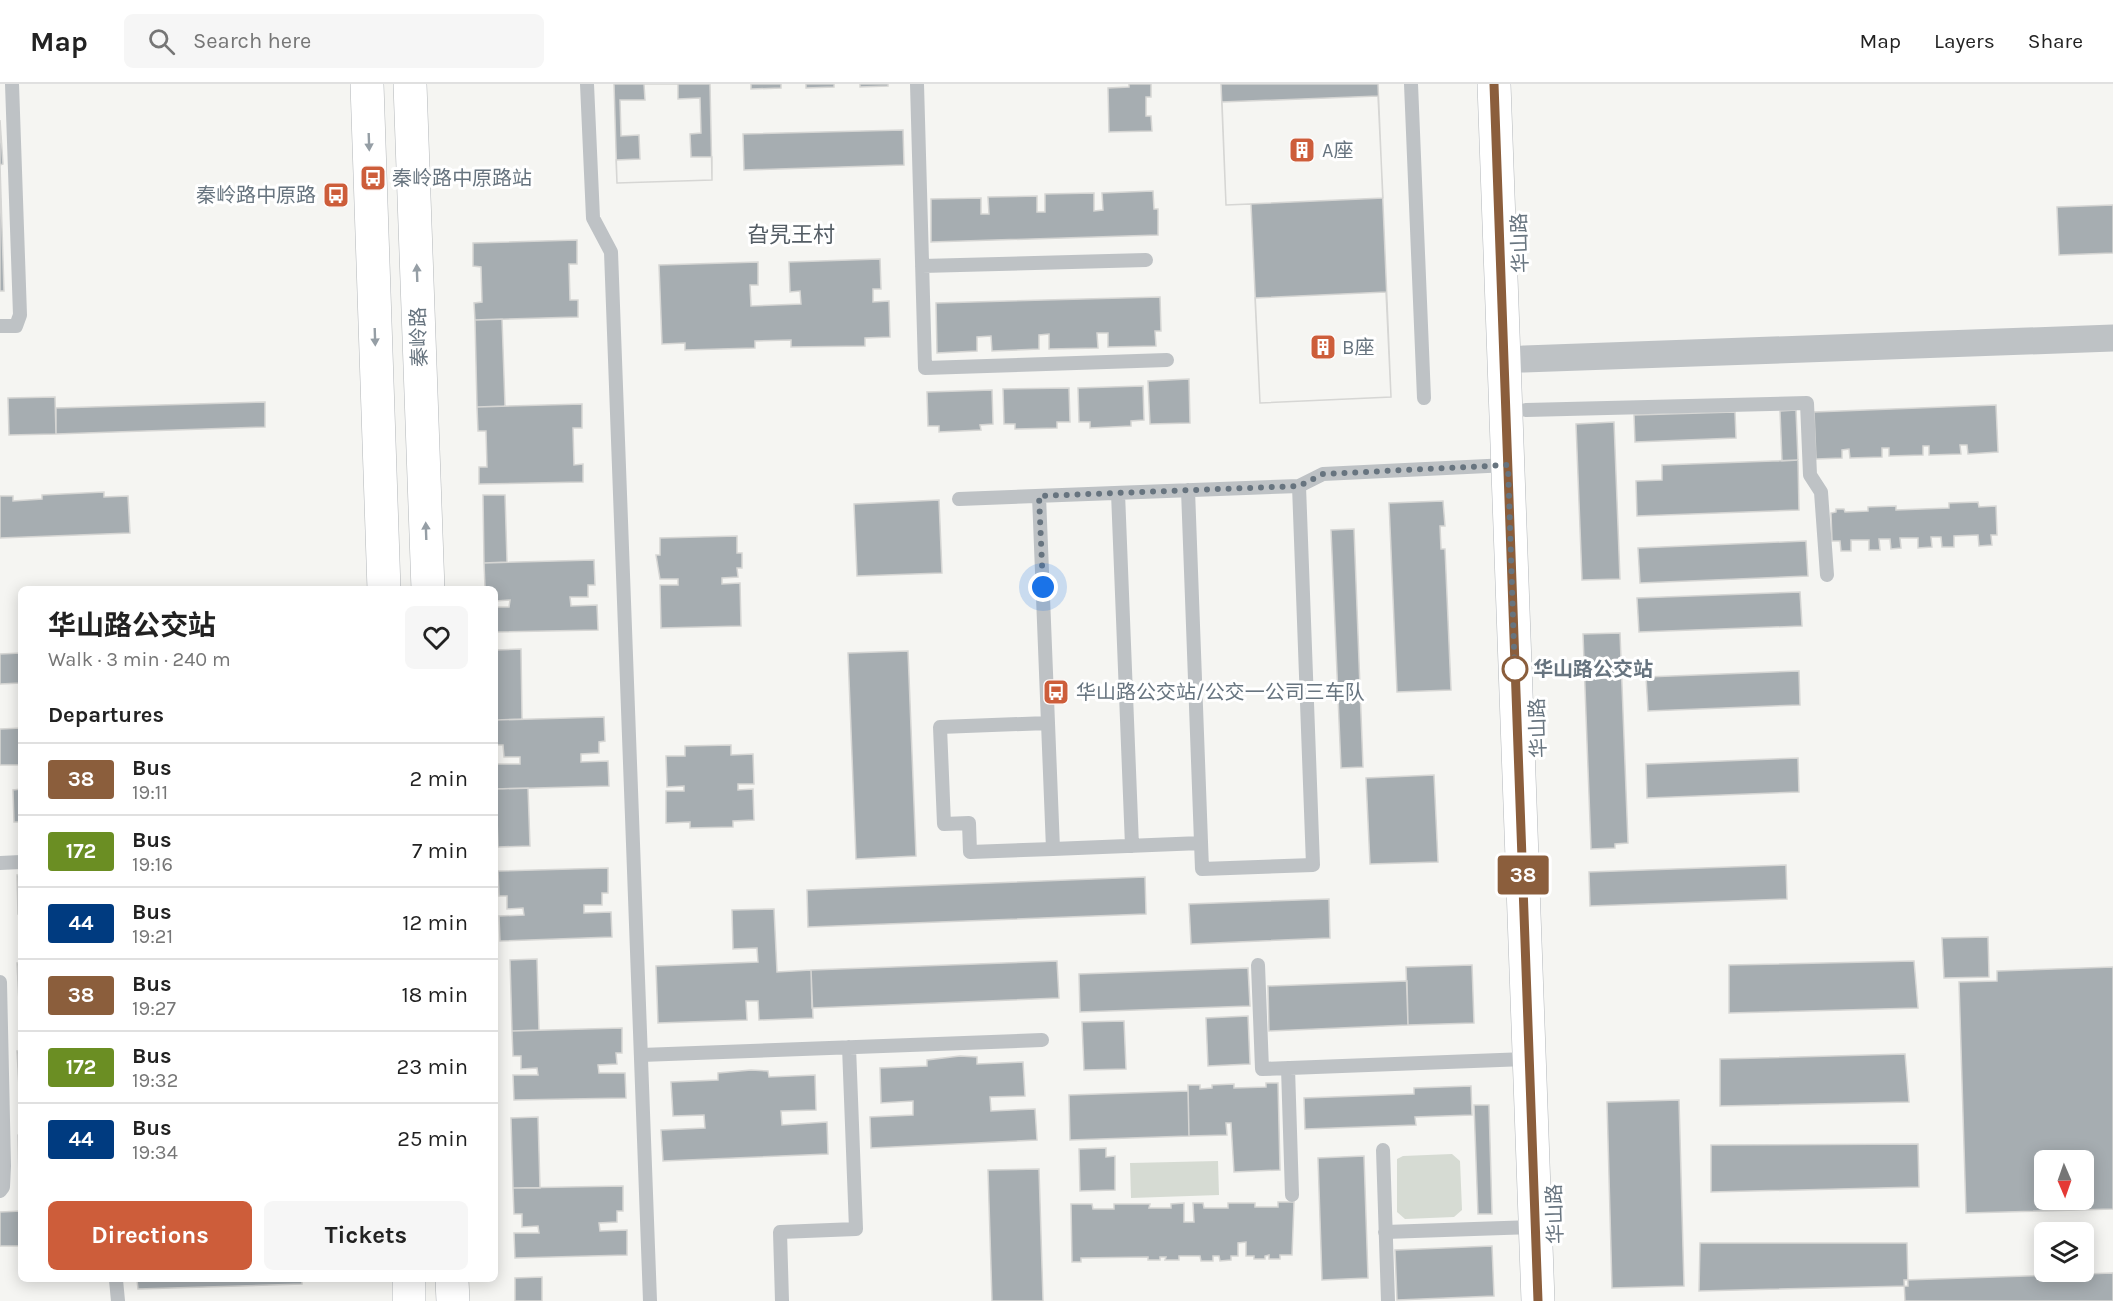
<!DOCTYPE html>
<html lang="en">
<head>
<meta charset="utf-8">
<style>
	:root { --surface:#fff; --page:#f6f6f6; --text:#222; --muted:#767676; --line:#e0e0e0; --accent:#cd5d3a }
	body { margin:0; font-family:Karla,"Noto Sans SC",sans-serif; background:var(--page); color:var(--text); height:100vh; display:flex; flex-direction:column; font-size:22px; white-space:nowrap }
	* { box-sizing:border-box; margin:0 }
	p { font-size:20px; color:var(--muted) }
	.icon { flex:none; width:33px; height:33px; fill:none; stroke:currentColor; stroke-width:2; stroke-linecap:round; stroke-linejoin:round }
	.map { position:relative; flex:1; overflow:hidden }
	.sheet { position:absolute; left:18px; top:502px; width:480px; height:696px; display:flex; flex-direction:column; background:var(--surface); border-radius:9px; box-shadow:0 3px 15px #0003 }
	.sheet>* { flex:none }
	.badge { padding:0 12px; border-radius:4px; font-size:21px; line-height:39px }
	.needle { width:39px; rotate:178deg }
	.fabs { position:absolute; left:2034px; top:1066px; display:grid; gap:12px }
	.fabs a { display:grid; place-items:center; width:60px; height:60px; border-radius:9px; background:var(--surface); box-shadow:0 3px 15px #0003; font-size:30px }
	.you { position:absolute; width:30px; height:30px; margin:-15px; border:4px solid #fff; border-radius:50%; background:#1a73e8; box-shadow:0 0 0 9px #1a73e833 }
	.map>.badge { position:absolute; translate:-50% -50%; box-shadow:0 0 0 3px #fff }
	h2 { padding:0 30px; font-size:22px; line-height:54px }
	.round { display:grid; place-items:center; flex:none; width:63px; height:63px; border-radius:9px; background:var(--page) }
	.summary { display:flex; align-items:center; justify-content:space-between; height:102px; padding:0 30px }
	h1 { font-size:28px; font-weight:700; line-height:45px }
	.primary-button { display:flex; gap:12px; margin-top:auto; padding:12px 30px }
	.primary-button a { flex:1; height:69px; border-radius:9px; background:var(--accent); color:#fff; font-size:24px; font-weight:700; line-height:69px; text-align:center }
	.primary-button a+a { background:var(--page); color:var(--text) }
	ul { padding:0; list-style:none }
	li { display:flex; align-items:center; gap:18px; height:72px; padding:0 30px; border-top:2px solid var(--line) }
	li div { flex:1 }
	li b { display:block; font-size:22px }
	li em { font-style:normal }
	li .badge { min-width:66px; font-weight:700; text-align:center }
	header { display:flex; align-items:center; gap:36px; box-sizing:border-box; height:84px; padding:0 30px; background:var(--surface); border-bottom:2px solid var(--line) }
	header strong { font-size:28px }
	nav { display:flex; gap:33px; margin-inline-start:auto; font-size:21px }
	.search { width:420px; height:54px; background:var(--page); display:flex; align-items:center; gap:15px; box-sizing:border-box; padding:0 21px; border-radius:9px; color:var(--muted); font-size:22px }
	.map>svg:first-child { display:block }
	.green { fill:#d6dbd3 }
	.building { fill:#a6adb1; stroke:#d6d6d4; stroke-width:1.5; fill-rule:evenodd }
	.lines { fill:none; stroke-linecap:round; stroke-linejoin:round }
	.secondary-casing { stroke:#b3b7bb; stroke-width:34 }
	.primary-casing { stroke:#b2b6b9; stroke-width:34 }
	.lane { stroke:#bec2c5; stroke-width:14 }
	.street { stroke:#bec2c5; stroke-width:27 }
	.secondary { stroke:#fff; stroke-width:33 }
	.primary { stroke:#fff; stroke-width:33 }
	.oneway { fill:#959ea5 }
	.line-casing { stroke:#fff; stroke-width:14 }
	.line { stroke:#8b5e3c; stroke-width:9 }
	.walk { stroke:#67747f; stroke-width:6; stroke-dasharray:0 10.8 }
	.stop-dot { fill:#fff; stroke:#8b5e3c; stroke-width:3 }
	.labels { text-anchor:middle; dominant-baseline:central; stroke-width:6; stroke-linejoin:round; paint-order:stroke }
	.poi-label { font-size:20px; fill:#67747f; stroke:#fff; text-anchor:start }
	.street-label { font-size:20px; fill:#67747f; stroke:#fff }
	.stop-label { font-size:20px; font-weight:bold; fill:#67747f; stroke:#fff; text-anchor:start }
	.quarter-label { font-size:22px; fill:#545d65; stroke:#fff }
</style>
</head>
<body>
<header>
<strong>Map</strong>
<div class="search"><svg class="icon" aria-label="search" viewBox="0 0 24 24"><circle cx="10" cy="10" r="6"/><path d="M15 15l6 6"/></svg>Search here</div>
<nav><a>Map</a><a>Layers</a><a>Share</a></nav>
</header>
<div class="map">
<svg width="2113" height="1217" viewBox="0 0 2113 1217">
	<rect width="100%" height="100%" fill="#f5f5f2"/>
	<path class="green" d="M 1452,1070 L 1460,1077 L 1462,1126 L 1454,1133 L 1405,1135 L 1397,1128 L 1397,1075 L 1403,1072 Z
		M 1218,1077 L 1219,1111 L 1131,1114 L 1130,1079 Z"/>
	<path class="building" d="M 614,0 L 710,0 L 712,96 L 617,99 Z
		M 644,0 L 678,0 L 678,15 L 700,14 L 701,49 L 690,50 L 691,73 L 712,73 L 712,96 L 617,99 L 616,76 L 640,75 L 639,51 L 621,52 L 620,16 L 645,16 Z
		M 751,0 L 781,0 L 781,4 L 751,5 Z
		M 806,0 L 834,0 L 834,3 L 806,4 Z
		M 860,0 L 888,0 L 888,2 L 860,3 Z
		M 1129,0 L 1151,0 L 1151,13 L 1146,13 L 1146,32 L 1151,32 L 1152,47 L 1109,48 L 1108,4 L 1129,3 Z
		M 1221,0 L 1378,0 L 1391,313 L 1260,319 L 1251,120 L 1226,121 Z
		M 1378,12 L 1383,114 L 1226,121 L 1222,18 Z
		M 0,36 L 3,80 L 0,81 L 4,207 L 0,207 Z
		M 903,46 L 904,81 L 744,86 L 743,50 Z
		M 1153,107 L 1154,125 L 1158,125 L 1158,151 L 931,158 L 931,115 L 981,114 L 981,130 L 989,130 L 988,113 L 1037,112 L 1037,128 L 1045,128 L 1045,110 L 1094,109 L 1094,127 L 1103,126 L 1102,109 Z
		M 2113,121 L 2113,169 L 2059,171 L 2057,123 Z
		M 577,156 L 577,180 L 569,180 L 570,216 L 578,216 L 578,233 L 475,236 L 474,219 L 482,218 L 481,183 L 473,182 L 473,159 Z
		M 880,175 L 881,205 L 873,205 L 873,218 L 889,217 L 890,253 L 865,254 L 865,262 L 791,263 L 791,256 L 755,257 L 755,264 L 685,266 L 685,259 L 662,260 L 659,181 L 758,178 L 758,201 L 750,201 L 751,222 L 801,220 L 800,207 L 790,208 L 789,178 Z
		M 1386,208 L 1391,313 L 1260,319 L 1255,214 Z
		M 1160,213 L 1161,247 L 1155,247 L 1156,262 L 1108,263 L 1108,249 L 1097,249 L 1098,264 L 1049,265 L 1049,250 L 1039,251 L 1039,265 L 992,267 L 991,252 L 977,253 L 977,267 L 937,269 L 936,219 Z
		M 502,235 L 505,322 L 477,323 L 475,236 Z
		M 1189,295 L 1190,339 L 1150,340 L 1148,297 Z
		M 1143,302 L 1144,336 L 1131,337 L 1131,342 L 1090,344 L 1090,338 L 1079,338 L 1078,304 Z
		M 1069,304 L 1070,338 L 1057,338 L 1057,344 L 1015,345 L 1015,340 L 1004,340 L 1003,305 Z
		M 992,306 L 993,340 L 980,341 L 981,346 L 939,348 L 939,342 L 928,342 L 927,308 Z
		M 55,313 L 56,350 L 9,351 L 8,314 Z
		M 265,318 L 265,343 L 56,350 L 56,324 Z
		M 582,320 L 582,344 L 573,344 L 574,381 L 583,380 L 583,398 L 479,400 L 479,383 L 487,383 L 486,347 L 478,347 L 477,323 Z
		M 1996,321 L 1998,368 L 1968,370 L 1967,361 L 1960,361 L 1961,370 L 1929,371 L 1929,362 L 1923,362 L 1923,371 L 1889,372 L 1889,364 L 1882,364 L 1882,373 L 1850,374 L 1849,365 L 1842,366 L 1842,374 L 1816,375 L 1814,328 Z
		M 1796,326 L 1798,376 L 1782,377 L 1780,327 Z
		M 1735,328 L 1736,354 L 1635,358 L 1634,331 Z
		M 1614,338 L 1620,495 L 1582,496 L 1576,340 Z
		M 1798,376 L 1799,426 L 1637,432 L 1636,397 L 1662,396 L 1662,381 Z
		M 104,408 L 104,413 L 128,412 L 130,449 L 0,454 L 0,412 L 13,412 L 13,417 L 42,415 L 42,411 Z
		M 483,411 L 505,411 L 507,478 L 484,479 Z
		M 939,416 L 942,489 L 857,492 L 854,420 Z
		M 1443,417 L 1445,442 L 1440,442 L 1441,465 L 1445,465 L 1451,606 L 1397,608 L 1389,419 Z
		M 1978,418 L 1979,423 L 1996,422 L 1997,451 L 1991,451 L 1992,461 L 1979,462 L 1978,451 L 1954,452 L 1954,463 L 1942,463 L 1941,453 L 1931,453 L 1932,463 L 1918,464 L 1918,454 L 1900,454 L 1901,464 L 1891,465 L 1890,455 L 1879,455 L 1880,466 L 1869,466 L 1869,456 L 1851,456 L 1851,467 L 1841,467 L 1840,457 L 1832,457 L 1831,429 L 1836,428 L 1836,425 L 1844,425 L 1845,428 L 1868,427 L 1868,423 L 1896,422 L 1896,426 L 1949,424 L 1949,419 Z
		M 1354,445 L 1363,683 L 1341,684 L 1331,446 Z
		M 737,452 L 737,469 L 742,469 L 742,484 L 737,484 L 738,493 L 722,494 L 722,500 L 740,499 L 741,542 L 661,544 L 660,501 L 678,501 L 678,495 L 660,495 L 656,471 L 660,471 L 660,454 Z
		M 1806,457 L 1808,492 L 1640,499 L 1638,464 Z
		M 594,476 L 595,501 L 588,501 L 588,513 L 570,513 L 571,522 L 597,521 L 598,546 L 495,548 L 495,523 L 509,523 L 510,516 L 495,517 L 495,506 L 485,504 L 484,479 Z
		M 1800,508 L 1802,542 L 1639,548 L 1637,514 Z
		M 1620,549 L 1628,759 L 1615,760 L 1615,764 L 1591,765 L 1583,550 Z
		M 521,565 L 522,635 L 495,636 L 495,566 Z
		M 908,567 L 916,772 L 856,775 L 848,569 Z
		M 21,569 L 21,599 L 0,600 L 0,570 Z
		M 1799,587 L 1800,621 L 1648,627 L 1646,593 Z
		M 604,633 L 605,657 L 599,658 L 599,669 L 581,670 L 581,678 L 608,677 L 609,702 L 496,705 L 496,680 L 520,680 L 520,673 L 504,673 L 503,661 L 496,661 L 495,636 Z
		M 21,644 L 21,681 L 0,681 L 0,645 Z
		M 731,661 L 731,671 L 753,670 L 754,700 L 738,700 L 738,706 L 753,705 L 754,736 L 733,737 L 733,743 L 690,744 L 690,738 L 666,739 L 666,707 L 684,707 L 684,702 L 667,703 L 666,672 L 685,672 L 685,662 Z
		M 1798,674 L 1799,708 L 1647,714 L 1646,680 Z
		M 1434,691 L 1438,778 L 1370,780 L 1366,694 Z
		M 528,704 L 530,762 L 498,763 L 496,705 Z
		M 21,705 L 21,738 L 14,738 L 13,706 Z
		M 1786,781 L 1787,815 L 1590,822 L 1589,788 Z
		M 608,784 L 608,809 L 602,809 L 602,821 L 584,821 L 584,829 L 611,828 L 612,853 L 500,857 L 499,832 L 524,831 L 523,824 L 507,825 L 507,812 L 499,812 L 498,787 Z
		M 17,791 L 21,791 L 21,830 L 18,830 Z
		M 1145,793 L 1146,830 L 808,843 L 807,806 Z
		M 1329,815 L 1330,854 L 1191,860 L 1189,820 Z
		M 774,825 L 777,888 L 811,886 L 813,934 L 759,936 L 758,917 L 746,917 L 747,936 L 658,939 L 656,882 L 758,878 L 757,864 L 733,865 L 732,826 Z
		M 1988,853 L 1989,893 L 1944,894 L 1942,854 Z
		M 537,875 L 539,946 L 512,947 L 510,876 Z
		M 1057,877 L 1059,914 L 812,924 L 811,886 Z
		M 1914,877 L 1918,924 L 1729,929 L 1729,881 Z
		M 17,879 L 21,879 L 21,918 L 19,918 Z
		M 1472,881 L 1474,939 L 1408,941 L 1406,883 Z
		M 2113,883 L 2113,1125 L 1966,1129 L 1959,898 L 1997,897 L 1997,887 ZM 2044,1077 L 2084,1077 L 2084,1116 L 2044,1116 Z
		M 1248,884 L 1250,922 L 1080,928 L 1079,890 Z
		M 1407,897 L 1408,941 L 1269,947 L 1268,902 Z
		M 1248,932 L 1250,980 L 1208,982 L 1206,934 Z
		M 1124,937 L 1126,985 L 1084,986 L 1082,938 Z
		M 622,944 L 622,969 L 616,969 L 617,980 L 598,981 L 599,989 L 625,989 L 626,1014 L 514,1016 L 513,991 L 538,991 L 537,984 L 521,985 L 521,972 L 513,972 L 512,947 Z
		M 17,967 L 21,967 L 21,1003 L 19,1003 Z
		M 1905,970 L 1909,1018 L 1720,1022 L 1720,975 Z
		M 960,972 L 977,973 L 977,980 L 1023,978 L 1025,1012 L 990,1013 L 991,1027 L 1035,1025 L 1037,1056 L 871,1064 L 870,1033 L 913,1031 L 913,1017 L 881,1019 L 880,984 L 927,982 L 927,976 Z
		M 751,986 L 768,987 L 769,993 L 815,991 L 816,1026 L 781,1027 L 782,1041 L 827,1038 L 828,1070 L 663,1077 L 661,1046 L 705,1044 L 704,1031 L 673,1032 L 671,998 L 718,996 L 718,989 Z
		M 1266,999 L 1278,999 L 1280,1086 L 1234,1088 L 1231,1039 L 1226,1039 L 1227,1051 L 1189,1052 L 1188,1001 L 1200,1001 L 1200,1005 L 1212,1004 L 1212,1001 L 1234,1000 L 1234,1004 L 1266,1003 Z
		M 1471,1002 L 1472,1031 L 1415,1033 L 1416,1041 L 1305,1045 L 1304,1014 L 1414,1010 L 1414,1004 Z
		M 1188,1007 L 1189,1052 L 1070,1056 L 1069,1011 Z
		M 1679,1016 L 1684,1202 L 1612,1204 L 1607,1018 Z
		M 1474,1021 L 1489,1021 L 1492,1130 L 1478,1130 Z
		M 538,1033 L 540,1104 L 513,1104 L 511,1034 Z
		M 21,1050 L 21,1097 L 19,1097 L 18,1051 Z
		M 1918,1060 L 1919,1103 L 1711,1108 L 1711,1061 Z
		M 1106,1064 L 1106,1073 L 1115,1072 L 1115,1106 L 1080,1107 L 1079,1065 Z
		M 1364,1072 L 1368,1194 L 1322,1196 L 1318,1074 Z
		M 1039,1085 L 1043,1217 L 992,1217 L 988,1086 Z
		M 623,1102 L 623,1127 L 617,1127 L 617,1138 L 599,1139 L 600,1147 L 627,1146 L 627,1171 L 515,1174 L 514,1149 L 539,1149 L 538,1142 L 522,1143 L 522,1130 L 514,1130 L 513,1104 Z
		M 1278,1118 L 1294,1118 L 1292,1171 L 1280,1171 L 1280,1175 L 1269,1175 L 1269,1171 L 1265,1172 L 1265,1175 L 1254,1175 L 1254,1172 L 1246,1172 L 1246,1158 L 1238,1159 L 1238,1172 L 1231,1172 L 1231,1176 L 1220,1177 L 1219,1172 L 1213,1172 L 1213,1177 L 1201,1177 L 1200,1172 L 1179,1172 L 1179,1176 L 1165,1176 L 1166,1173 L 1160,1173 L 1160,1176 L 1148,1176 L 1148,1173 L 1081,1174 L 1081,1178 L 1072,1178 L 1071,1120 L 1092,1120 L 1093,1125 L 1114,1125 L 1114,1120 L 1150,1120 L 1149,1124 L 1171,1124 L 1171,1120 L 1184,1119 L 1184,1138 L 1194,1138 L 1193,1119 L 1203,1119 L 1204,1124 L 1228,1124 L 1228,1119 L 1255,1119 L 1255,1123 L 1278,1123 Z
		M 21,1127 L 21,1162 L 0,1162 L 0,1128 Z
		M 1700,1159 L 1907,1159 L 1908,1202 L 1699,1207 Z
		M 1492,1162 L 1494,1212 L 1397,1216 L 1395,1166 Z
		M 2113,1189 L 2113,1217 L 1905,1217 L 1904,1196 Z
		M 542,1193 L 542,1217 L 515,1217 L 515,1194 Z
		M 137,1196 L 302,1196 L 302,1200 L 138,1205 Z"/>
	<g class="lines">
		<g class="secondary-casing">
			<path id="secondary" d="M 1494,0 L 1538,1217"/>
		</g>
		<g class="primary-casing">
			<path id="primary" d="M 367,0 L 384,506
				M 410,0 L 428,506
				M 409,1196 L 409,1217
				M 452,1196 L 453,1217"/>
		</g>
		<path class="lane" d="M 587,0 L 593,134 L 611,168 L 650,1217
			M 917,0 L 925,284 L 1167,276
			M 1411,0 L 1424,314
			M 922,182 L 1146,176
			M 0,242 L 16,242 L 20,231 L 12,0
			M 1526,326 L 1807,319 L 1810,391 L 1821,408 L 1827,491
			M 1188,406 L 1202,785 L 1313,781 L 1299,402
			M 1118,409 L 1132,762
			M 1039,412 L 1053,765 L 1201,759
			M 959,415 L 1299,402 L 1323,390 L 1508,381
			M 1048,639 L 940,643 L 944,740 L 969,739 L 970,768 L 1053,765
			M 0,779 L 21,778
			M 1258,881 L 1262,985 L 1529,975
			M 0,898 L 4,1082 L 3,1103 L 0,1107
			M 641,971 L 1042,956
			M 1288,984 L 1292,1111
			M 1383,1066 L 1388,1217
			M 1385,1148 L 1535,1143
			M 116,1196 L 118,1217
			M 782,1217 L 780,1148 L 856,1145 L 849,963"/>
		<path class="street" d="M 1524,275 L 2113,254"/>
		<use href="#secondary" class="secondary"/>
		<use href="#primary" class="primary"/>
	</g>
	<defs><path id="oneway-solid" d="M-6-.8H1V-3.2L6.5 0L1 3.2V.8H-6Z" transform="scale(1.5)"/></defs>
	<g class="oneway">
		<use href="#oneway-solid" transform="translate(369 58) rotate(88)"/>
		<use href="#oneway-solid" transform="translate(417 189) rotate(-92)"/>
		<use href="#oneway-solid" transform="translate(375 253) rotate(88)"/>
		<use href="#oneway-solid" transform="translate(426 447) rotate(-92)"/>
	</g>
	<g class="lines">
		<g class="line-casing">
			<path id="line" d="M 1494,0 L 1538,1217"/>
		</g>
		<use href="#line" class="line"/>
		<path class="walk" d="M 1043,503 L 1039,412 L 1299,402 L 1323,390 L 1508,381 L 1515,595 L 1515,585"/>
	</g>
	<defs>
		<g id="building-square" transform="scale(1.35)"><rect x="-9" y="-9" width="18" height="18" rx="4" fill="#cd5d3a" stroke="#fff"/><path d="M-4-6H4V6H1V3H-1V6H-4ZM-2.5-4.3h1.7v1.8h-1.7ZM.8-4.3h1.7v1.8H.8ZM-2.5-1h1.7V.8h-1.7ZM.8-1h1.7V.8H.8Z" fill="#fff"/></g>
		<g id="bus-square" transform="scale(1.35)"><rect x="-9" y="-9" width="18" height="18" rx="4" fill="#cd5d3a" stroke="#fff"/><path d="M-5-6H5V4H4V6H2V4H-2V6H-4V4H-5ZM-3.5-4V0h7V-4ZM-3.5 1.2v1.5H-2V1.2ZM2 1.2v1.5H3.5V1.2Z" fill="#fff"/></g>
	</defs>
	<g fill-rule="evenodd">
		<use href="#building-square" x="1302" y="66"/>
		<use href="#bus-square" x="373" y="94"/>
		<use href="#bus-square" x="336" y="111"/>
		<use href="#building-square" x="1323" y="263"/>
		<use href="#bus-square" x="1056" y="608"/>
	</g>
	<circle class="stop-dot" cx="1515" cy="585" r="12"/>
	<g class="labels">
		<g class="poi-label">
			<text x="1322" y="66">A座</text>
			<text x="392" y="94">秦岭路中原路站</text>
			<text x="316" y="111" text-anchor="end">秦岭路中原路</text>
			<text x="1342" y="263">B座</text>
			<text x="1076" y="608">华山路公交站/公交一公司三车队</text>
		</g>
		<g class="street-label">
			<text transform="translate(1520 159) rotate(-92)">华山路</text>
			<text transform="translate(419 253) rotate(-92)">秦岭路</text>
			<text transform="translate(1538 644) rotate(-92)">华山路</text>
			<text transform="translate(1555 1130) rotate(-92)">华山路</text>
		</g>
		<g class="stop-label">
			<text x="1533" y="585">华山路公交站</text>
		</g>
		<g class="quarter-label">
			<text x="791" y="151">旮旯王村</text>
		</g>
	</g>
</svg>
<div class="fabs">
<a><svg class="needle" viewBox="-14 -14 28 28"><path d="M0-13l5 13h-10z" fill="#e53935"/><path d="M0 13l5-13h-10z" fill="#767676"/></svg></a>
<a><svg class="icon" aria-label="layers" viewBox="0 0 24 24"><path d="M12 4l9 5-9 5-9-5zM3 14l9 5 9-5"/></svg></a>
</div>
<div class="you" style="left:1043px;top:503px"></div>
<b class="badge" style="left:1523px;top:791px;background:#8b5e3c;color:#fff">38</b>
<section class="sheet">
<div class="summary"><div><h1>华山路公交站</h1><p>Walk · 3 min · 240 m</p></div><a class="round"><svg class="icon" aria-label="heart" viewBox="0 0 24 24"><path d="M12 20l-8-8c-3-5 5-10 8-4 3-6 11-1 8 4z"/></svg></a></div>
<h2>Departures</h2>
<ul>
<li><span class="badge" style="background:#8b5e3c;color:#fff">38</span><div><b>Bus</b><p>19:11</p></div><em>2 min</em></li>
<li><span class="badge" style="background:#6b8e23;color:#fff">172</span><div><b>Bus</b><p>19:16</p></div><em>7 min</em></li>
<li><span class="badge" style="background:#003b80;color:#fff">44</span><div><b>Bus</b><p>19:21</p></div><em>12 min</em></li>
<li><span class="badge" style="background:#8b5e3c;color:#fff">38</span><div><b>Bus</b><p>19:27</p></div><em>18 min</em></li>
<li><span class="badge" style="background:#6b8e23;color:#fff">172</span><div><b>Bus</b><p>19:32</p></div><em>23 min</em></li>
<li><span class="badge" style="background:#003b80;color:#fff">44</span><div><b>Bus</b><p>19:34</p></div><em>25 min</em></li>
</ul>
<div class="primary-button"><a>Directions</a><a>Tickets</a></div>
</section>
</div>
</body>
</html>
